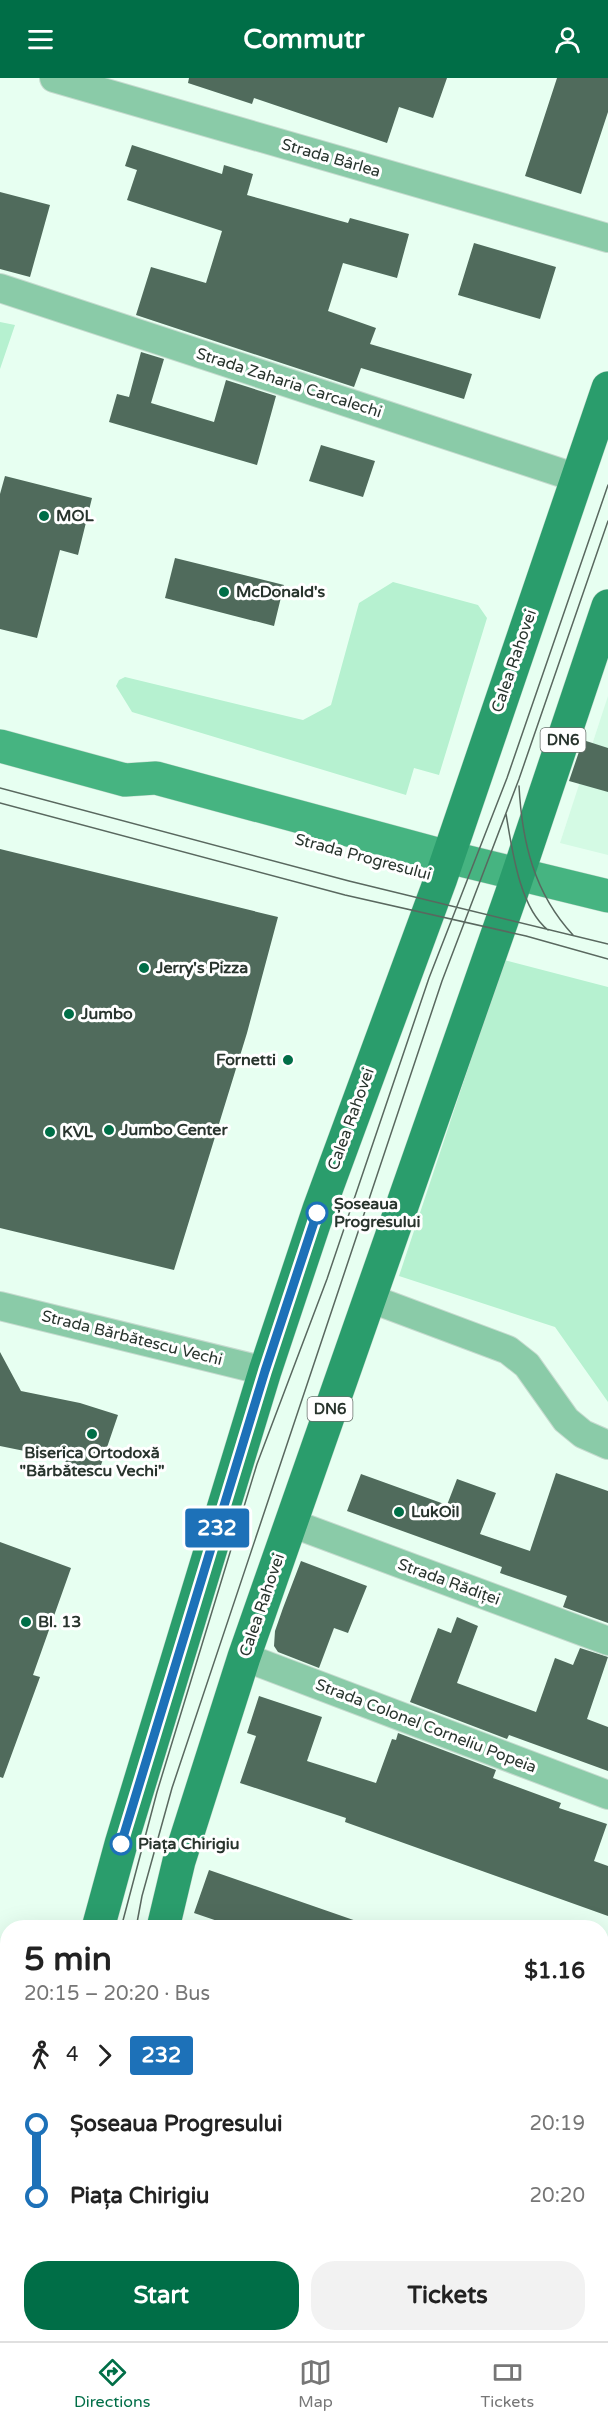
<!DOCTYPE html>
<html lang="en">
<head>
<meta charset="utf-8">
<style>
	:root { --surface:#fff; --page:#f2f2f2; --text:#222; --muted:#767676; --line:#e0e0e0; --accent:#006e47 }
	body { margin:0; font-family:"Varela Round",sans-serif; background:var(--page); color:var(--text); height:100vh; display:flex; flex-direction:column; font-size:22px; white-space:nowrap }
	* { box-sizing:border-box; margin:0 }
	p { font-size:20px; color:var(--muted) }
	.icon { flex:none; width:33px; height:33px; fill:none; stroke:currentColor; stroke-width:2; stroke-linecap:round; stroke-linejoin:round }
	.map { position:relative; flex:1; overflow:hidden }
	.panel { position:absolute; left:0px; top:1842px; width:609px; height:422px; display:flex; flex-direction:column; background:var(--surface); border-radius:24px 24px 0 0; box-shadow:0 6px 24px #0002 }
	.panel>* { flex:none }
	.badge { padding:0 12px; border-radius:4px; font-size:21px; line-height:39px }
	.map>.badge { position:absolute; translate:-50% -50%; box-shadow:0 0 0 3px #fff }
	.legs { display:flex; align-items:center; gap:9px; height:66px; padding:0 24px; font-size:20px }
	.legs p { margin-inline-start:auto }
	.overview { display:flex; align-items:center; justify-content:space-between; height:102px; padding:0 24px }
	h1 { font-size:33px; font-weight:700; line-height:45px }
	.action { display:flex; gap:12px; margin-top:auto; padding:12px 24px }
	.action a { flex:1; height:69px; border-radius:24px; background:var(--accent); color:#fff; font-size:24px; font-weight:700; line-height:69px; text-align:center }
	.action a+a { background:var(--page); color:var(--text) }
	ul { padding:0 24px; list-style:none }
	li { display:flex; align-items:center; gap:21px; height:72px; font-size:22px }
	li i { display:grid; place-items:center; width:9px; height:100%; margin:0 8px; background:currentColor }
	li i::after { content:''; width:15px; height:15px; margin:-8px; border:4px solid; border-radius:50%; background:var(--surface) }
	li p { margin-inline-start:auto }
	li:first-child i { background:linear-gradient(#0000 50%,currentColor 0) }
	li:last-child i { background:linear-gradient(currentColor 50%,#0000 0) }
	header { display:flex; justify-content:space-between; align-items:center; height:78px; padding:0 24px; background:var(--accent); color:#fff; font-size:27px; font-weight:700 }
	.dock { display:flex; justify-content:space-around; align-items:center; height:84px; border-top:2px solid var(--line); background:var(--surface); font-size:16px; color:var(--muted) }
	.dock a { display:grid; justify-items:center; gap:3px }
	.dock .on { color:var(--accent) }
	.map>svg:first-child { display:block }
	.built { fill:#d4fae4 }
	.green { fill:#b6f1d0 }
	.building { fill:#506b5c }
	.lines { fill:none; stroke-linecap:round; stroke-linejoin:round }
	.minor-casing { stroke:#c5dace; stroke-width:30 }
	.secondary-casing { stroke:#c5dace; stroke-width:34 }
	.primary-casing { stroke:#c5dace; stroke-width:34 }
	.minor { stroke:#8acba8; stroke-width:28 }
	.secondary { stroke:#46b481; stroke-width:33 }
	.primary { stroke:#2a9d6c; stroke-width:33 }
	.tram { stroke:#59685f; stroke-width:1.5 }
	.line-1-casing { stroke:#fff; stroke-width:14 }
	.line-1 { stroke:#1d71b8; stroke-width:9 }
	.poi-dot { fill:#006e47; stroke:#fff; stroke-width:2 }
	.stop-1-dot { fill:#fff; stroke:#1d71b8; stroke-width:3 }
	.labels { text-anchor:middle; dominant-baseline:central; stroke-width:6; stroke-linejoin:round; paint-order:stroke }
	.shield { fill:#fff; stroke:#68716c; stroke-width:1.5 }
	.shield-label { font-size:15px; font-weight:bold; fill:#28342d }
	.street-label { font-size:16px; fill:#28342d; stroke:#fff }
	.poi-label { font-size:16px; font-weight:bold; fill:#28342d; stroke:#fff; text-anchor:start }
	.stop-label { font-size:16px; font-weight:bold; fill:#28342d; stroke:#fff; text-anchor:start }
</style>
</head>
<body>
<header><svg class="icon" aria-label="menu" viewBox="0 0 24 24"><path d="M4 6h16M4 12h16M4 18h16"/></svg>Commutr<svg class="icon" aria-label="person" viewBox="0 0 24 24"><circle cx="12" cy="8" r="4"/><path d="M4 21q1-7 8-7t8 7"/></svg></header>
<div class="map">
<svg width="608" height="2263" viewBox="0 0 608 2263">
	<rect width="100%" height="100%" fill="#e7fff1"/>
	<path class="built" d="M 608,618 L 608,777 L 560,765 Z"/>
	<path class="green" d="M 0,244 L 15,247 L 0,291 Z
		M 393,504 L 478,527 L 487,540 L 439,697 L 414,690 L 406,717 L 132,634 L 116,608 L 119,602 L 125,599 L 303,642 L 331,627 L 359,525 Z
		M 504,882 L 608,909 L 608,1324 L 555,1249 L 399,1198 Z"/>
	<path class="building" d="M 189,0 L 447,0 L 433,40 L 399,29 L 387,65 L 254,20 L 252,26 L 188,5 Z
		M 557,0 L 608,0 L 608,34 L 581,116 L 525,98 Z
		M 132,67 L 222,96 L 224,87 L 253,96 L 247,117 L 348,145 L 350,140 L 409,156 L 397,200 L 343,185 L 328,233 L 376,250 L 370,266 L 472,296 L 464,321 L 361,290 L 354,309 L 136,237 L 151,189 L 206,205 L 222,153 L 127,122 L 137,92 L 125,88 Z
		M 0,114 L 50,127 L 30,199 L 0,191 Z
		M 474,165 L 556,189 L 540,241 L 458,217 Z
		M 141,274 L 164,281 L 151,325 L 214,344 L 226,302 L 276,318 L 257,387 L 109,344 L 117,316 L 129,319 Z
		M 321,367 L 375,383 L 363,419 L 309,403 Z
		M 5,398 L 92,420 L 78,477 L 60,472 L 37,560 L 0,551 L 0,416 Z
		M 175,480 L 284,507 L 274,548 L 165,520 Z
		M 583,662 L 608,670 L 608,714 L 569,703 Z
		M 0,771 L 278,839 L 247,955 L 174,1192 L 0,1150 Z
		M 0,1274 L 21,1313 L 80,1325 L 118,1337 L 101,1387 L 91,1395 L 77,1399 L 71,1395 L 64,1381 L 0,1368 Z
		M 556,1395 L 608,1413 L 608,1545 L 563,1529 L 567,1518 L 500,1495 L 502,1489 L 347,1433 L 361,1396 L 447,1427 L 457,1401 L 496,1415 L 480,1456 L 530,1473 Z
		M 0,1464 L 71,1490 L 33,1597 L 40,1599 L 3,1700 L 0,1699 Z
		M 301,1483 L 367,1508 L 348,1555 L 334,1550 L 319,1590 L 278,1574 L 274,1568 L 275,1553 L 283,1530 Z
		M 457,1539 L 478,1548 L 457,1605 L 536,1634 L 555,1580 L 573,1587 L 580,1570 L 608,1579 L 587,1641 L 608,1649 L 608,1693 L 509,1657 L 507,1661 L 410,1624 L 438,1550 L 451,1555 Z
		M 259,1618 L 322,1639 L 307,1683 L 376,1705 L 392,1661 L 396,1662 L 398,1655 L 496,1692 L 493,1700 L 561,1725 L 559,1730 L 607,1746 L 594,1783 L 608,1788 L 608,1838 L 345,1744 L 346,1740 L 240,1705 L 256,1658 L 247,1655 Z
		M 209,1792 L 365,1846 L 365,1850 L 238,1850 L 194,1835 Z"/>
	<g class="lines">
		<g class="minor-casing">
			<path id="minor" d="M 54,0 L 608,160
				M 0,210 L 577,400
				M 369,1220 L 508,1272 L 527,1287 L 566,1342 L 583,1356 L 608,1367
				M 0,1228 L 265,1293
				M 291,1445 L 608,1563
				M 244,1579 L 608,1717
				M 602,2045 L 608,2047
				M 602,2153 L 608,2155"/>
		</g>
		<g class="secondary-casing">
			<path id="secondary" d="M 0,668 L 125,702 L 156,700 L 448,779 L 608,818"/>
		</g>
		<g class="primary-casing">
			<path id="primary" d="M 98,1850 L 121,1766 L 265,1293 L 319,1131 L 441,800 L 608,310
				M 163,1850 L 179,1783 L 244,1579 L 511,817 L 608,528
				M 0,2192 L 8,2187
				M 8,2263 L 10,2256
				M 74,2263 L 76,2256"/>
		</g>
		<use href="#minor" class="minor"/>
		<use href="#secondary" class="secondary"/>
		<use href="#primary" class="primary"/>
		<path class="tram" d="M 519,708 C 522,764 534,815 573,857
			M 0,710 L 349,803 L 608,866
			M 0,725 L 345,817 L 526,858 L 608,881
			M 506,736 C 512,770 519,829 548,852
			M 121,1850 L 157,1714 L 257,1386 L 327,1201 L 429,900 L 507,700 L 608,407
			M 136,1850 L 142,1818 L 172,1710 L 341,1205 L 442,903 L 519,701 L 608,443
			M 36,2263 L 37,2256
			M 51,2263 L 52,2256"/>
	</g>
	<g class="lines">
		<g class="line-1-casing">
			<path id="line-1" d="M 121,1766 L 265,1293 L 317,1135"/>
		</g>
		<use href="#line-1" class="line-1"/>
	</g>
	<g class="poi-dot">
		<circle cx="44" cy="438" r="6"/>
		<circle cx="224" cy="514" r="6"/>
		<circle cx="144" cy="890" r="6"/>
		<circle cx="69" cy="936" r="6"/>
		<circle cx="288" cy="982" r="6"/>
		<circle cx="109" cy="1052" r="6"/>
		<circle cx="50" cy="1054" r="6"/>
		<circle cx="92" cy="1356" r="6"/>
		<circle cx="399" cy="1434" r="6"/>
		<circle cx="26" cy="1544" r="6"/>
	</g>
	<g class="stop-1-dot">
		<circle cx="317" cy="1135" r="10"/>
		<circle cx="121" cy="1766" r="10"/>
	</g>
	<g class="labels">
		<g class="shield">
			<rect x="540.5" y="650" width="45" height="24" rx="4.5"/>
			<rect x="307.5" y="1319" width="45" height="24" rx="4.5"/>
		</g>
		<g class="shield-label">
			<text x="563" y="662">DN6</text>
			<text x="330" y="1331">DN6</text>
		</g>
		<g class="street-label">
			<text transform="translate(331 80) rotate(16)">Strada Bârlea</text>
			<text transform="translate(289 305) rotate(18)">Strada Zaharia Carcalechi</text>
			<text transform="translate(514 583) rotate(-71)">Calea Rahovei</text>
			<text transform="translate(363 779) rotate(15)">Strada Progresului</text>
			<text transform="translate(351 1041) rotate(-70)">Calea Rahovei</text>
			<text transform="translate(132 1260) rotate(14)">Strada Bărbătescu Vechi</text>
			<text transform="translate(449 1504) rotate(20)">Strada Rădiței</text>
			<text transform="translate(262 1527) rotate(-71)">Calea Rahovei</text>
			<text transform="translate(426 1648) rotate(21)">Strada Colonel Corneliu Popeia</text>
		</g>
		<g class="poi-label">
			<text x="56" y="438">MOL</text>
			<text x="236" y="514">McDonald's</text>
			<text x="156" y="890">Jerry's Pizza</text>
			<text x="81" y="936">Jumbo</text>
			<text x="276" y="982" text-anchor="end">Fornetti</text>
			<text x="121" y="1052">Jumbo Center</text>
			<text x="62" y="1054">KVL</text>
			<text x="92" y="1375" text-anchor="middle">Biserica Ortodoxă<tspan x="92" dy="18">"Bărbătescu Vechi"</tspan></text>
			<text x="411" y="1434">LukOil</text>
			<text x="38" y="1544">Bl. 13</text>
		</g>
		<g class="stop-label">
			<text x="334" y="1126">Șoseaua<tspan x="334" dy="18">Progresului</tspan></text>
			<text x="138" y="1766">Piața Chirigiu</text>
		</g>
	</g>
</svg>
<b class="badge" style="left:217px;top:1450px;background:#1d71b8;color:#fff">232</b>
<section class="panel">
<div class="overview"><div><h1>5 min</h1><p>20:15 – 20:20 · Bus</p></div><b>$1.16</b></div>
<div class="legs"><svg class="icon" aria-label="walk" viewBox="0 0 24 24"><circle cx="13" cy="4" r="2"/><path d="M13 8l-2 6 4 7M11 14l-3 7M7 12l3-4h3l4 4"/></svg>4<svg class="icon" aria-label="forward" viewBox="0 0 24 24"><path d="M9 5l7 7-7 7"/></svg><b class="badge" style="background:#1d71b8;color:#fff">232</b></div>
<ul>
<li><i style="color:#1d71b8"></i><b>Șoseaua Progresului</b><p>20:19</p></li>
<li><i style="color:#1d71b8"></i><b>Piața Chirigiu</b><p>20:20</p></li>
</ul>
<div class="action"><a>Start</a><a>Tickets</a></div>
</section>
</div>
<nav class="dock">
<a class="on"><svg class="icon" aria-label="directions" viewBox="0 0 24 24"><path d="M12 3l9 9-9 9-9-9zM9 14v-3h6M13 9l2 2-2 2"/></svg>Directions</a>
<a><svg class="icon" aria-label="map" viewBox="0 0 24 24"><path d="M3 6l6-2 6 2 6-2v14l-6 2-6-2-6 2zM9 4v14M15 6v14"/></svg>Map</a>
<a><svg class="icon" aria-label="tickets" viewBox="0 0 24 24"><path d="M3 7h18v10H3zM15 7v10"/></svg>Tickets</a>
</nav>
</body>
</html>
